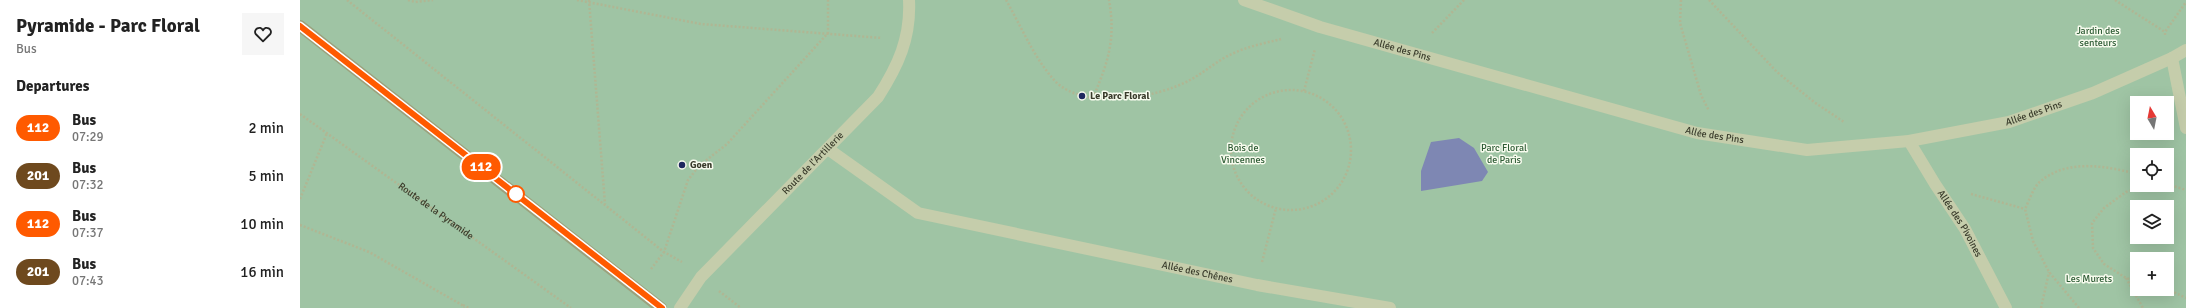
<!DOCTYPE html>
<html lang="en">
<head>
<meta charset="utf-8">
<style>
	:root { --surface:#fff; --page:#f6f6f6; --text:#222; --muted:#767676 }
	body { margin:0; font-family:Signika,sans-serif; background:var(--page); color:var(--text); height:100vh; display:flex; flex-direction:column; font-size:15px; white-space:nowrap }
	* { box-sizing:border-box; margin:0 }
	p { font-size:13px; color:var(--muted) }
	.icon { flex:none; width:22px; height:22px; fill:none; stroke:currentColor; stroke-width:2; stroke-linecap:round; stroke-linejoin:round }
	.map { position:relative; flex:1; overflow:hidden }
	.panel { display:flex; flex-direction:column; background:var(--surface); width:300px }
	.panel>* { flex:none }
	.badge { padding:0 8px; border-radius:13px; font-size:14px; line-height:26px }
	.needle { width:26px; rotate:350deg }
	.buttons { position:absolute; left:1830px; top:96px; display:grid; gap:8px }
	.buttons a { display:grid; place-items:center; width:44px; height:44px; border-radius:0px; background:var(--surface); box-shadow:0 4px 16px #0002; font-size:20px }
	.map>.badge { position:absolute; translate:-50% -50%; box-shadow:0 0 0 2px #fff }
	h2 { padding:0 16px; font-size:15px; line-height:36px }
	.round { display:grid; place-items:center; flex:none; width:42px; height:42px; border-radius:0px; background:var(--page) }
	.summary { display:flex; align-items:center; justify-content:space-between; height:68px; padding:0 16px }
	h1 { font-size:19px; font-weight:700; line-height:30px }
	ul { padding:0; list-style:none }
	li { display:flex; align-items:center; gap:12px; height:48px; padding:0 16px }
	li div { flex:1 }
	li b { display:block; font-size:15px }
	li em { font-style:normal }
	li .badge { min-width:44px; font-weight:700; text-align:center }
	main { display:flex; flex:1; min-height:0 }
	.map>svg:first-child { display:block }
	.green { fill:#9fc4a4; fill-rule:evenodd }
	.water { fill:#7e87b3 }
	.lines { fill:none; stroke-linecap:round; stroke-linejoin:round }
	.path { stroke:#b0b693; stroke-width:2.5; stroke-dasharray:2 2; stroke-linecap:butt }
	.lane { stroke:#c5cdab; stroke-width:12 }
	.secondary { stroke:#9ca17c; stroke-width:12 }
	.line-casing { stroke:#fff; stroke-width:9 }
	.line { stroke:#ff5a00; stroke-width:6 }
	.poi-dot { fill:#1e285f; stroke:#f7fbee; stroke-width:1.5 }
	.stop-dot { fill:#fff; stroke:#ff5a00; stroke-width:2 }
	.labels { text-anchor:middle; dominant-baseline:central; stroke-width:3; stroke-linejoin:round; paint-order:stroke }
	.park-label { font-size:10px; fill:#2d5b34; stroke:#f7fbee }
	.street-label { font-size:10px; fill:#393b2b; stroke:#f7fbee }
	.poi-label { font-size:10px; font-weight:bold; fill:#393b2b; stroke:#f7fbee; text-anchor:start }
</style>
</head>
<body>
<main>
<section class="panel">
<div class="summary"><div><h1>Pyramide - Parc Floral</h1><p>Bus</p></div><a class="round"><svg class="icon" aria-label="heart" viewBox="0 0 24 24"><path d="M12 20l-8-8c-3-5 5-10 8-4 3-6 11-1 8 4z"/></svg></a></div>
<h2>Departures</h2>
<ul>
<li><span class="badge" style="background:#ff5a00;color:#fff">112</span><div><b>Bus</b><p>07:29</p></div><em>2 min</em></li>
<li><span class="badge" style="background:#6e491e;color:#fff">201</span><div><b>Bus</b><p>07:32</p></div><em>5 min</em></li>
<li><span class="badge" style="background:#ff5a00;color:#fff">112</span><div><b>Bus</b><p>07:37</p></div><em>10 min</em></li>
<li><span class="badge" style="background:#6e491e;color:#fff">201</span><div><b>Bus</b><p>07:43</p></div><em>16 min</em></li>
</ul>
</section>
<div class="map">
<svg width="1886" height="308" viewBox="0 0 1886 308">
	<rect width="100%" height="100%" fill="#eef4e1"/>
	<path class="green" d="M 0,0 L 1886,0 L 1886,308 L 0,308 ZM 1837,103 L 1867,103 L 1867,133 L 1837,133 ZM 1837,155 L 1867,155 L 1867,185 L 1837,185 ZM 1837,207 L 1867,207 L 1867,237 L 1837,237 ZM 1837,259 L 1867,259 L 1867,289 L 1837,289 Z"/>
	<path class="water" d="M 1159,138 L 1174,148 L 1188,172 L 1182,181 L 1121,191 L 1121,171 L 1131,142 Z"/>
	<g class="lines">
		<g class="path">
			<path d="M 47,0 L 364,252 L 382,262"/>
			<path d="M 108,0 L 115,2 L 133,0"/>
			<path d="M 277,0 L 401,24 L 582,38"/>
			<path d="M 289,0 L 305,204"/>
			<path d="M 706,0 C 721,26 734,58 755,81 C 784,111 857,98 890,80 C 905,72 919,59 934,53 C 949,46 966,43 981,39"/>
			<path d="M 1381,0 L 1380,23 L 1401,95 L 1409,111"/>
			<path d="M 1409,0 L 1477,72 L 1514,102 L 1544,122"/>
			<path d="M 1815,0 L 1865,32"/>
			<path d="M 1132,33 L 1164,0"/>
			<path d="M 1865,35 L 1865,32 L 1886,2"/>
			<circle cx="991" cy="150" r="60"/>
			<path d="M 1004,91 L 1015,49"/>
			<path d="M 793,98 C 808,62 816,40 809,0"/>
			<path id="s1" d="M 0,114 L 271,308"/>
			<path d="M 1867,184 L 1886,190"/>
			<path d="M 1671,194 L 1725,209"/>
			<path d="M 0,199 L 27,133"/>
			<path d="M 0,225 L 69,252 L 162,305 L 164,308"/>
			<path d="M 962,262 L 976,208"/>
			<path d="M 351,269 L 364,252 L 388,180 L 399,166 L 427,144 L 528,33 L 528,0"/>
			<path d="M 1826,278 L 1843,308"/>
			<path d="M 1837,281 L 1826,278 L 1804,264 L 1793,248 L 1792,223 L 1804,208 L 1826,192 L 1851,185"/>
			<path d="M 1867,289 L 1886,298"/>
			<path d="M 419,291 L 441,308"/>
			<path d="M 163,305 L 169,308"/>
			<path d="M 1741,308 L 1749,272"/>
			<path d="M 1779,308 L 1749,272 L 1733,241 L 1725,209 C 1729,201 1734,185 1742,180 C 1769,159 1806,166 1837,174"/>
		</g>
		<g class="lane">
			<path id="s2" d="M 944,0 L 1020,27 L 1397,133 L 1507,150 L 1609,141 L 1709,122 L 1793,93 L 1872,58 L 1886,50"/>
			<path d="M 1872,58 L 1886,128"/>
			<path id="s3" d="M 1609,141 L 1635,184 L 1665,229 L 1706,308"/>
			<path id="s4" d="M 528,149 L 618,213 L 957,285 L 1090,308"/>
			<path id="s5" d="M 380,308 L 401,277 L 578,97 C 598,66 611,38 609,0"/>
		</g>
		<path class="secondary" d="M 0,26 L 361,308"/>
	</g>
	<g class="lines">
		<g class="line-casing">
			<path id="line" d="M 0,26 L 362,308"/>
		</g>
		<use href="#line" class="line"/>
	</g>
	<g class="poi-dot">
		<circle cx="782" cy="96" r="4"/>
		<circle cx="382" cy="165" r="4"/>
	</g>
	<circle class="stop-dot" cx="216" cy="194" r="8"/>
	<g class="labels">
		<g class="park-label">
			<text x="1798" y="31">Jardin des<tspan x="1798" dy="12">senteurs</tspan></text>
			<text x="943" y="148">Bois de<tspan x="943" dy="12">Vincennes</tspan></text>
			<text x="1204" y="148">Parc Floral<tspan x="1204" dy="12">de Paris</tspan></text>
			<text x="1789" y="279">Les Murets</text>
		</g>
		<g class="street-label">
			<text stroke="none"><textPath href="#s2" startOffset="166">Allée des Pins</textPath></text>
			<text stroke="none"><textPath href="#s2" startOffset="814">Allée des Pins</textPath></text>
			<text stroke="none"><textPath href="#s2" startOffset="490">Allée des Pins</textPath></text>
			<text stroke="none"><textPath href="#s5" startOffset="197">Route de l'Artillerie</textPath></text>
			<text stroke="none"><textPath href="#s1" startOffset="167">Route de la Pyramide</textPath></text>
			<text stroke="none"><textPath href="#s3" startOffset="97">Allée des Pivoines</textPath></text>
			<text stroke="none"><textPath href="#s4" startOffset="396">Allée des Chênes</textPath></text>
		</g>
		<g class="poi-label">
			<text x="790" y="96">Le Parc Floral</text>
			<text x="390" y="165">Goen</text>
		</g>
	</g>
</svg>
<div class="buttons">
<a><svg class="needle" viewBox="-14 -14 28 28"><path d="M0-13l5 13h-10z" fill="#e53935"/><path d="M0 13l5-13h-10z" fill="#767676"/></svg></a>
<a><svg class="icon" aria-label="locate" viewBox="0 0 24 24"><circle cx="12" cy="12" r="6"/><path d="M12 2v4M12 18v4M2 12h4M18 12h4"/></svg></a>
<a><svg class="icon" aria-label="layers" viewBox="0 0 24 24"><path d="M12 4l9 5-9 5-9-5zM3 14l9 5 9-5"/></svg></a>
<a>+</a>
</div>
<b class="badge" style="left:181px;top:167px;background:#ff5a00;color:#fff">112</b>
</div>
</main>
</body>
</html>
